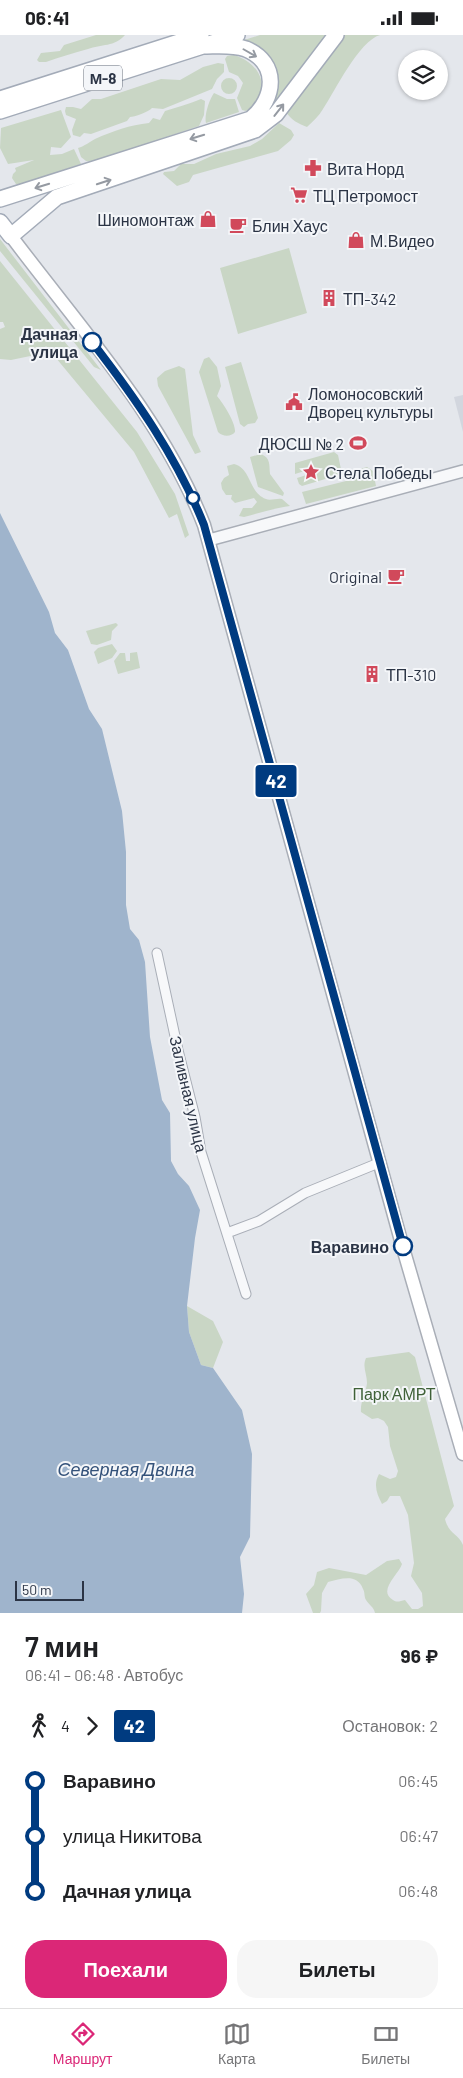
<!DOCTYPE html>
<html lang="ru">
<head>
<meta charset="utf-8">
<style>
	:root { --surface:#fff; --page:#f6f6f6; --text:#202124; --muted:#757577; --line:#e0e0e0; --accent:#db2777 }
	body { margin:0; font-family:Barlow,sans-serif; background:var(--page); color:var(--text); height:100vh; display:flex; flex-direction:column; font-size:19px; white-space:nowrap }
	* { box-sizing:border-box; margin:0 }
	p { font-size:16px; color:var(--muted) }
	.icon { flex:none; width:28px; height:28px; fill:none; stroke:currentColor; stroke-width:2; stroke-linecap:round; stroke-linejoin:round }
	.map { position:relative; height:1578px; overflow:hidden }
	.panel { display:flex; flex-direction:column; background:var(--surface); flex:1 }
	.panel>* { flex:none }
	.badge { padding:0 10px; border-radius:4px; font-size:18px; line-height:32px }
	.tools { position:absolute; left:398px; top:15px; display:grid; gap:10px }
	.tools a { display:grid; place-items:center; width:50px; height:50px; border-radius:50%; background:var(--surface); box-shadow:0 1px 4px #0004; font-size:25px }
	.scale { position:absolute; left:15px; bottom:12px; width:69px; box-sizing:border-box; padding-left:5px; border:2px solid #2b3445; border-top:0; font-size:14px; line-height:18px; white-space:nowrap; color:#2b3445; -webkit-text-stroke:4px #f4f6f9; paint-order:stroke }
	.map>.badge { position:absolute; translate:-50% -50%; box-shadow:0 0 0 2px #fff }
	.legs { display:flex; align-items:center; gap:8px; height:55px; padding:0 25px; font-size:16px }
	.legs p { margin-inline-start:auto }
	.summary { display:flex; align-items:center; justify-content:space-between; height:85px; padding:0 25px }
	h1 { font-size:28px; font-weight:600; line-height:38px }
	.action { display:flex; gap:10px; margin-top:auto; padding:10px 25px }
	.action a { flex:1; height:58px; border-radius:20px; background:var(--accent); color:#fff; font-size:20px; font-weight:600; line-height:58px; text-align:center }
	.action a+a { background:var(--page); color:var(--text) }
	ul { padding:0 25px; list-style:none }
	li { display:flex; align-items:center; gap:18px; height:55px; font-size:19px }
	li i { display:grid; place-items:center; width:8px; height:100%; margin:0 6px; background:currentColor }
	li i::after { content:''; width:12px; height:12px; margin:-6px; border:4px solid; border-radius:50%; background:var(--surface) }
	li p { margin-inline-start:auto }
	li:first-child i { background:linear-gradient(#0000 50%,currentColor 0) }
	li:last-child i { background:linear-gradient(currentColor 50%,#0000 0) }
	.status { display:flex; justify-content:space-between; align-items:center; height:35px; padding:0 25px; background:var(--surface); direction:ltr }
	.status svg { height:14px; fill:currentColor }
	.tabs { display:flex; justify-content:space-around; align-items:center; height:70px; border-top:1px solid var(--line); background:var(--surface); font-size:14px; color:var(--muted) }
	.tabs a { display:grid; justify-items:center; gap:2px }
	.tabs .on { color:var(--accent) }
	.map>svg:first-child { display:block }
	.built { fill:#d2d6de }
	.green { fill:#c9d6c5 }
	.water { fill:#9fb4cc }
	.lines { fill:none; stroke-linecap:round; stroke-linejoin:round }
	.minor-casing { stroke:#a9aeb7; stroke-width:11 }
	.tertiary-casing { stroke:#a9aeb7; stroke-width:14 }
	.secondary-casing { stroke:#a9aeb7; stroke-width:15 }
	.primary-casing { stroke:#a3abb8; stroke-width:18 }
	.minor { stroke:#f7f8fa; stroke-width:9 }
	.tertiary { stroke:#f7f8fa; stroke-width:11 }
	.secondary { stroke:#fff; stroke-width:12 }
	.primary { stroke:#fff; stroke-width:15 }
	.oneway { stroke:#959aa2 }
	.line-1-casing { stroke:#fff; stroke-width:11 }
	.line-1 { stroke:#003b80; stroke-width:8 }
	.stop-1-dot { fill:#fff; stroke:#003b80; stroke-width:2.5 }
	.labels { text-anchor:middle; dominant-baseline:central; stroke-width:4; stroke-linejoin:round; paint-order:stroke }
	.shield { fill:#f4f6f9; stroke:#676e7b; stroke-width:1 }
	.shield-label { font-size:15px; font-weight:bold; fill:#2b3445 }
	.poi-label { font-size:16px; fill:#2b3445; stroke:#f4f6f9; text-anchor:start }
	.stop-label { font-size:16px; font-weight:bold; fill:#2b3445; stroke:#f4f6f9; text-anchor:end }
	.street-label { font-size:16px; fill:#2b3445; stroke:#f4f6f9 }
	.park-label { font-size:16px; fill:#3f6138; stroke:#f4f6f9 }
	.water-label { font-size:18px; font-style:italic; fill:#34527a; stroke:#f4f6f9 }
</style>
</head>
<body>
<div class="status"><b>06:41</b><svg viewBox="0 0 49 12"><path d="M0 12V9h3v3zM5 12V6h3v6zM10 12V3h3v9zM15 12V0h3v12zM26 1h20v11H26zM47 4h2v5h-2z"/></svg></div>
<div class="map">
<svg width="463" height="1578" viewBox="0 0 463 1578">
	<rect width="100%" height="100%" fill="#e4e7ec"/>
	<path class="built" d="M 463,360 L 463,397 L 454,362 Z"/>
	<path class="green" d="M 96,0 L 125,0 C 115,12 101,9 88,14 C 74,18 59,22 46,27 L 39,27 L 37,25 L 41,18 L 60,16 L 64,10 Z
		M 260,0 L 326,0 L 265,81 L 274,59 L 244,5 Z
		M 342,0 L 380,0 C 359,6 335,56 323,74 C 319,81 313,86 307,92 C 299,89 291,85 286,77 Z
		M 234,20 C 263,29 273,58 246,76 L 242,75 L 237,63 L 243,48 L 238,41 L 229,37 L 225,24 L 227,21 Z
		M 218,28 L 224,29 L 224,37 L 217,44 L 212,54 L 163,74 L 152,73 C 149,77 134,82 130,82 L 127,86 L 91,99 L 84,98 L 80,102 L 73,100 L 72,95 L 76,84 L 66,80 L 65,76 L 66,72 L 73,72 L 81,74 L 92,64 L 101,64 L 161,44 L 180,45 L 203,32 Z
		M221 51a8 8 0 1 1 16 0a8 8 0 1 1-16 0Z
		M 214,58 L 227,64 L 235,64 L 239,77 L 206,88 C 204,81 209,65 214,58 Z
		M 201,64 L 205,66 L 204,80 L 199,91 L 92,127 L 86,126 L 81,122 L 78,113 C 85,111 89,107 95,104 C 113,96 130,90 149,88 L 153,83 L 160,85 L 165,76 C 177,72 189,69 201,64 Z
		M 61,75 L 71,102 L 61,113 L 51,112 L 50,120 L 62,119 L 74,114 L 81,129 L 21,149 L 16,149 L 12,143 L 13,139 L 16,136 L 15,133 L 34,125 L 8,129 L 0,113 L 1,93 Z
		M 279,88 L 291,95 L 294,100 L 291,105 L 278,116 L 193,140 L 189,147 L 177,151 L 163,139 L 164,137 L 174,136 L 181,129 L 194,129 L 216,119 L 250,111 L 262,104 Z
		M 0,204 L 101,335 L 94,332 L 0,216 Z
		M 289,213 L 307,278 L 238,299 L 220,233 Z
		M 0,226 L 137,397 L 175,459 L 189,500 L 185,503 L 177,479 L 169,483 L 134,417 L 46,311 L 40,319 L 11,325 L 0,324 L 0,294 L 5,292 L 3,287 L 0,287 Z
		M 209,322 L 217,332 L 221,351 L 217,361 C 223,368 236,388 235,397 C 231,402 223,402 218,397 L 199,337 L 204,324 Z
		M 241,327 L 258,383 L 255,388 L 248,389 L 244,392 L 240,389 L 225,332 Z
		M 179,331 L 185,334 L 193,400 L 201,417 L 195,419 L 158,351 L 157,343 L 165,336 Z
		M 334,417 L 338,420 L 342,439 L 302,451 L 299,449 L 297,443 L 313,438 L 311,434 L 295,439 L 295,428 Z
		M 261,419 C 271,423 269,430 270,439 L 284,458 L 283,461 L 258,452 L 250,422 Z
		M 234,429 C 252,434 248,457 266,464 C 270,466 277,463 282,464 L 290,471 C 275,473 259,478 244,482 L 239,481 L 243,473 L 252,473 L 257,467 L 254,463 L 235,468 L 231,464 L 232,460 L 226,460 L 222,454 L 221,448 L 224,443 L 229,440 L 227,431 Z
		M 367,432 L 373,436 L 376,451 L 306,469 L 302,457 L 362,442 L 360,434 Z
		M 116,588 L 118,590 L 112,596 L 111,605 L 97,610 L 91,609 L 86,596 Z
		M 112,609 L 117,616 L 112,623 L 98,629 L 94,617 L 98,613 Z
		M 137,617 L 140,633 L 118,639 L 114,626 L 120,618 L 125,618 L 126,626 L 130,626 L 130,618 Z
		M 187,1271 L 213,1286 L 223,1307 L 213,1333 L 201,1330 L 189,1297 Z
		M 409,1317 L 415,1322 L 454,1471 L 445,1484 C 449,1500 458,1498 463,1510 L 463,1578 L 375,1578 C 374,1572 369,1570 366,1565 C 364,1562 365,1557 363,1554 C 357,1538 341,1544 328,1547 L 322,1558 L 321,1576 L 320,1578 L 313,1578 L 306,1559 L 314,1550 L 317,1537 L 329,1533 L 366,1540 L 387,1526 L 399,1524 L 402,1529 C 399,1539 377,1556 393,1565 C 397,1568 400,1566 405,1565 L 412,1574 L 418,1574 L 423,1571 L 422,1558 L 411,1541 L 414,1528 L 408,1480 L 400,1461 L 390,1461 L 387,1466 L 382,1469 C 377,1459 373,1450 379,1439 L 390,1444 L 396,1442 L 398,1436 L 390,1411 L 388,1392 L 384,1386 L 378,1383 L 372,1384 L 361,1377 C 360,1367 366,1358 367,1348 C 367,1339 362,1332 366,1323 Z"/>
	<path class="water" d="M 0,478 L 49,577 L 55,598 L 68,615 L 89,674 L 102,694 L 122,776 L 126,817 L 126,870 L 130,894 L 139,905 L 145,927 L 150,1002 L 162,1065 L 170,1078 L 171,1126 L 178,1139 L 189,1151 L 200,1175 L 195,1203 L 187,1271 L 189,1297 L 201,1330 L 213,1333 L 242,1375 L 252,1419 L 250,1502 L 240,1522 L 244,1559 L 242,1578 L 0,1578 Z"/>
	<g class="lines">
		<g class="minor-casing">
			<path id="minor" d="M 157,918 L 178,1015 L 195,1082 L 201,1117 L 246,1259
				M 227,1198 L 259,1186 L 305,1158 L 381,1127"/>
		</g>
		<g class="tertiary-casing">
			<path id="tertiary" d="M 209,505 L 463,436"/>
		</g>
		<g class="secondary-casing">
			<path id="secondary" d="M 11,201 C 80,293 162,382 204,490 L 403,1213 L 463,1419"/>
		</g>
		<g class="primary-casing">
			<path id="primary" d="M 0,64 L 201,0
				M 0,76 L 237,0
				M 0,164 L 251,84 C 276,63 279,28 246,14 C 232,9 217,11 203,11
				M 0,187 L 11,201 L 57,162 L 255,95 L 276,79 L 336,0"/>
		</g>
		<use href="#minor" class="minor"/>
		<use href="#tertiary" class="tertiary"/>
		<use href="#secondary" class="secondary"/>
		<use href="#primary" class="primary"/>
	</g>
	<defs><path id="oneway-shaft" d="M-6 0H5M1.5-3L5.5 0L1.5 3" fill="none" stroke-width="1.6" stroke-linecap="round" stroke-linejoin="round" transform="scale(1.25)"/></defs>
	<g class="oneway">
		<use href="#oneway-shaft" transform="translate(250 18) rotate(30)"/>
		<use href="#oneway-shaft" transform="translate(279 75) rotate(-52)"/>
		<use href="#oneway-shaft" transform="translate(197 102) rotate(163)"/>
		<use href="#oneway-shaft" transform="translate(104 147) rotate(-18)"/>
		<use href="#oneway-shaft" transform="translate(42 151) rotate(163)"/>
	</g>
	<g class="lines">
		<g class="line-1-casing">
			<path id="line-1" d="M 92,307 C 136,364 177,422 204,490 L 403,1211"/>
		</g>
		<use href="#line-1" class="line-1"/>
	</g>
	<defs>
		<g id="pharmacy-bare" transform="scale(1.35)"><path d="M-2-6h4v4h4v4h-4v4h-4v-4h-4v-4h4Z" fill="#d1495b" stroke="#f4f6f9" stroke-width="2.5" paint-order="stroke"/></g>
		<g id="supermarket-bare" transform="scale(1.35)"><path d="M-6-5.5h2.5l.6 2H6L4.5 2H-2.5L-4.4-4H-6ZM-1.5 3.2a1.3 1.3 0 1 0 .1 0ZM3 3.2a1.3 1.3 0 1 0 .1 0Z" fill="#d1495b" stroke="#f4f6f9" stroke-width="2.5" paint-order="stroke"/></g>
		<g id="shop-bare" transform="scale(1.35)"><path d="M-5-2.5h2.3a2.7 3.5 0 0 1 5.4 0H5L5.5 6h-11ZM-1.5-2.5h3a1.5 2.3 0 0 0-3 0Z" fill="#d1495b" stroke="#f4f6f9" stroke-width="2.5" paint-order="stroke"/></g>
		<g id="cafe-bare" transform="scale(1.35)"><path d="M-5.5-4.5H6V0H3Q3 3.5 0 3.5H-2.5Q-5.5 3.5-5.5 0ZM3-3.2v2h1.7v-2ZM-6 4.5H4V6H-6Z" fill="#d1495b" stroke="#f4f6f9" stroke-width="2.5" paint-order="stroke"/></g>
		<g id="building-bare" transform="scale(1.35)"><path d="M-4-6H4V6H1V3H-1V6H-4ZM-2.5-4.3h1.7v1.8h-1.7ZM.8-4.3h1.7v1.8H.8ZM-2.5-1h1.7V.8h-1.7ZM.8-1h1.7V.8H.8Z" fill="#d1495b" stroke="#f4f6f9" stroke-width="2.5" paint-order="stroke"/></g>
		<g id="civic-bare" transform="scale(1.35)"><path d="M-.6-6.5H3V-4.5H.6V-3L4-1V1h2V6H-6V1h2V-1L-.6-3ZM-1.2 2.5V6h2.4V2.5Z" fill="#d1495b" stroke="#f4f6f9" stroke-width="2.5" paint-order="stroke"/></g>
		<g id="stadium-bare" transform="scale(1.35)"><path d="M0-5a6.5 5 0 1 0 0 10a6.5 5 0 1 0 0-10ZM-3.5-1.8h7v3.6h-7Z" fill="#d1495b" stroke="#f4f6f9" stroke-width="2.5" paint-order="stroke"/></g>
		<g id="sight-bare" transform="scale(1.35)"><path d="M0-6L1.8-2.2L6-1.7L2.9 1.2L3.7 5.4L0 3.3L-3.7 5.4L-2.9 1.2L-6-1.7L-1.8-2.2Z" fill="#d1495b" stroke="#f4f6f9" stroke-width="2.5" paint-order="stroke"/></g>
	</defs>
	<g fill-rule="evenodd">
		<use href="#pharmacy-bare" x="313" y="133"/>
		<use href="#supermarket-bare" x="299" y="160"/>
		<use href="#shop-bare" x="208" y="184"/>
		<use href="#cafe-bare" x="238" y="190"/>
		<use href="#shop-bare" x="356" y="205"/>
		<use href="#building-bare" x="329" y="263"/>
		<use href="#civic-bare" x="294" y="367"/>
		<use href="#stadium-bare" x="358" y="408"/>
		<use href="#sight-bare" x="311" y="437"/>
		<use href="#cafe-bare" x="396" y="541"/>
		<use href="#building-bare" x="372" y="639"/>
	</g>
	<g class="stop-1-dot">
		<circle cx="92" cy="307" r="9"/>
		<circle cx="193" cy="463" r="6"/>
		<circle cx="403" cy="1211" r="9"/>
	</g>
	<g class="labels">
		<rect class="shield" x="84" y="30.5" width="38" height="25" rx="4"/>
		<g class="shield-label">
			<text x="103" y="43">М-8</text>
		</g>
		<g class="poi-label">
			<text x="327" y="133">Вита Норд</text>
			<text x="313" y="160">ТЦ Петромост</text>
			<text x="194" y="184" text-anchor="end">Шиномонтаж</text>
			<text x="252" y="190">Блин Хаус</text>
			<text x="370" y="205">М.Видео</text>
			<text x="343" y="263">ТП-342</text>
			<text x="308" y="358">Ломоносовский<tspan x="308" dy="18">Дворец культуры</tspan></text>
			<text x="344" y="408" text-anchor="end">ДЮСШ № 2</text>
			<text x="325" y="437">Стела Победы</text>
			<text x="382" y="541" text-anchor="end">Original</text>
			<text x="386" y="639">ТП-310</text>
		</g>
		<g class="stop-label">
			<text x="78" y="298">Дачная<tspan x="78" dy="18">улица</tspan></text>
			<text x="389" y="1211">Варавино</text>
		</g>
		<g class="street-label">
			<text transform="translate(189 1059) rotate(77)">Заливная улица</text>
		</g>
		<g class="park-label">
			<text x="394" y="1358">Парк АМРТ</text>
		</g>
		<g class="water-label">
			<text x="126" y="1434">Северная Двина</text>
		</g>
	</g>
</svg>
<div class="tools">
<a><svg class="icon" aria-label="layers" viewBox="0 0 24 24"><path d="M12 4l9 5-9 5-9-5zM3 14l9 5 9-5"/></svg></a>
</div>
<div class="scale">50 m</div>
<b class="badge" style="left:276px;top:746px;background:#003b80;color:#fff">42</b>
</div>
<section class="panel">
<div class="summary"><div><h1>7 мин</h1><p>06:41 – 06:48 · Автобус</p></div><b>96 ₽</b></div>
<div class="legs"><svg class="icon" aria-label="walk" viewBox="0 0 24 24"><circle cx="13" cy="4" r="2"/><path d="M13 8l-2 6 4 7M11 14l-3 7M7 12l3-4h3l4 4"/></svg>4<svg class="icon" aria-label="forward" viewBox="0 0 24 24"><path d="M9 5l7 7-7 7"/></svg><b class="badge" style="background:#003b80;color:#fff">42</b><p>Остановок: 2</p></div>
<ul>
<li><i style="color:#003b80"></i><b>Варавино</b><p>06:45</p></li>
<li><i style="color:#003b80"></i><span>улица Никитова</span><p>06:47</p></li>
<li><i style="color:#003b80"></i><b>Дачная улица</b><p>06:48</p></li>
</ul>
<div class="action"><a>Поехали</a><a>Билеты</a></div>
</section>
<nav class="tabs">
<a class="on"><svg class="icon" aria-label="directions" viewBox="0 0 24 24"><path d="M12 3l9 9-9 9-9-9zM9 14v-3h6M13 9l2 2-2 2"/></svg>Маршрут</a>
<a><svg class="icon" aria-label="map" viewBox="0 0 24 24"><path d="M3 6l6-2 6 2 6-2v14l-6 2-6-2-6 2zM9 4v14M15 6v14"/></svg>Карта</a>
<a><svg class="icon" aria-label="tickets" viewBox="0 0 24 24"><path d="M3 7h18v10H3zM15 7v10"/></svg>Билеты</a>
</nav>
</body>
</html>
